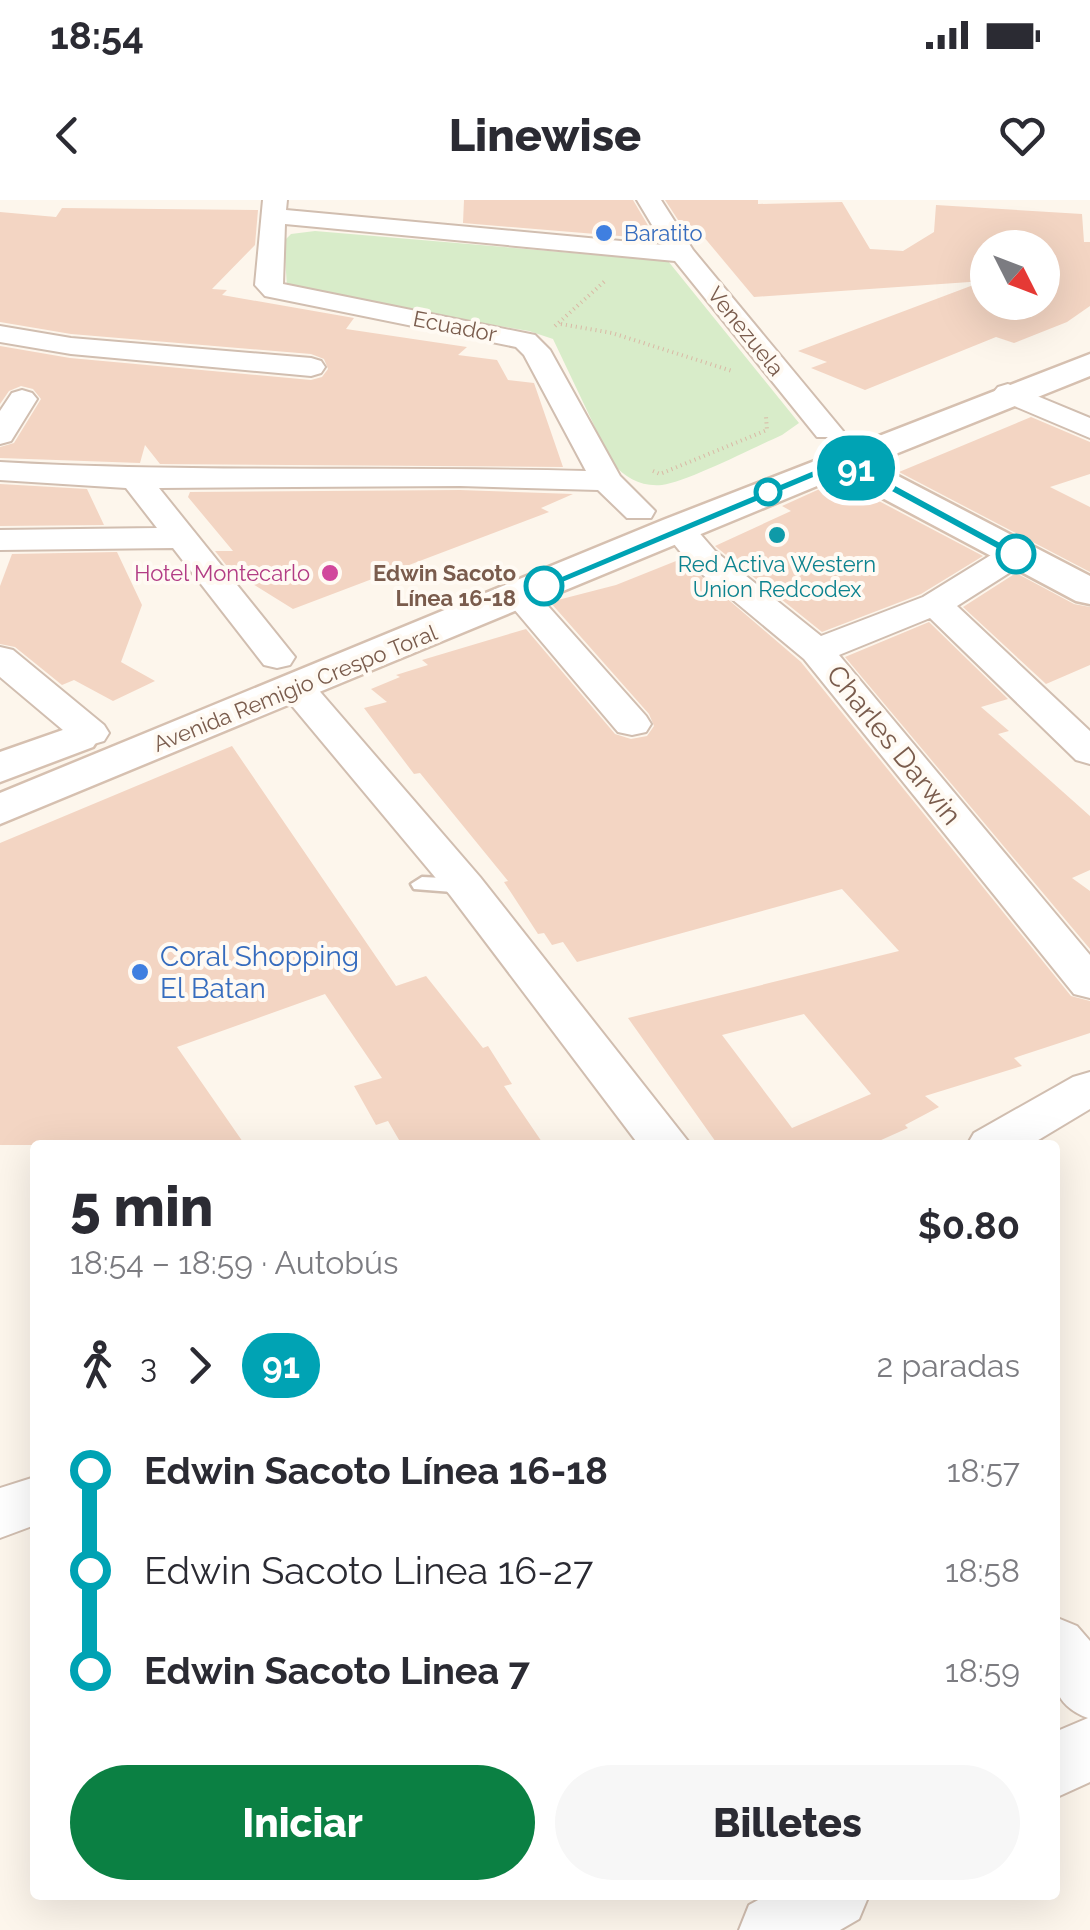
<!DOCTYPE html>
<html lang="es">
<head>
<meta charset="utf-8">
<style>
	:root { --surface:#fff; --page:#f7f7f7; --text:#2b2b33; --muted:#7c7c81; --accent:#0b8043 }
	body { margin:0; font-family:Raleway,sans-serif; background:var(--page); color:var(--text); height:100vh; display:flex; flex-direction:column; font-size:38px; white-space:nowrap }
	* { box-sizing:border-box; margin:0 }
	p { font-size:32px; color:var(--muted) }
	.icon { flex:none; width:55px; height:55px; fill:none; stroke:currentColor; stroke-width:2; stroke-linecap:round; stroke-linejoin:round }
	.map { position:relative; flex:1; overflow:hidden }
	.details { position:absolute; left:30px; top:940px; width:1030px; height:760px; display:flex; flex-direction:column; background:var(--surface); border-radius:10px; box-shadow:0 10px 40px #0002 }
	.details>* { flex:none }
	.badge { padding:0 20px; border-radius:32px; font-size:35px; line-height:65px }
	.needle { width:65px; rotate:132deg }
	.controls { position:absolute; left:970px; top:30px; display:grid; gap:20px }
	.controls a { display:grid; place-items:center; width:90px; height:90px; border-radius:50%; background:var(--surface); box-shadow:0 10px 40px #0002; font-size:50px }
	.map>.badge { position:absolute; translate:-50% -50%; box-shadow:0 0 0 5px #fff }
	.legs { display:flex; align-items:center; gap:15px; height:110px; padding:0 40px; font-size:32px }
	.legs p { margin-inline-start:auto }
	.headline { display:flex; align-items:center; justify-content:space-between; height:170px; padding:0 40px }
	h1 { font-size:55px; font-weight:800; line-height:75px }
	.primary-button { display:flex; gap:20px; margin-top:auto; padding:20px 40px }
	.primary-button a { flex:1; height:115px; border-radius:60px; background:var(--accent); color:#fff; font-size:40px; font-weight:800; line-height:115px; text-align:center }
	.primary-button a+a { background:var(--page); color:var(--text) }
	ul { padding:0 40px; list-style:none }
	li { display:flex; align-items:center; gap:35px; height:100px; font-size:38px }
	li i { display:grid; place-items:center; width:15px; height:100%; margin:0 12px; background:currentColor }
	li i::after { content:''; width:25px; height:25px; margin:-12px; border:8px solid; border-radius:50%; background:var(--surface) }
	li p { margin-inline-start:auto }
	li:first-child i { background:linear-gradient(#0000 50%,currentColor 0) }
	li:last-child i { background:linear-gradient(currentColor 50%,#0000 0) }
	.status { display:flex; justify-content:space-between; align-items:center; height:70px; padding:0 50px; background:var(--surface); direction:ltr }
	.status svg { height:28px; fill:currentColor }
	header { display:flex; justify-content:space-between; align-items:center; height:130px; padding:0 40px; background:var(--surface); font-size:45px; font-weight:800 }
	.map>svg:first-child { display:block }
	.green { fill:#d8ecc9 }
	.building { fill:#f3d5c3; fill-rule:evenodd }
	.lines { fill:none; stroke-linecap:round; stroke-linejoin:round }
	.lane-casing { stroke:#d1beb0; stroke-width:5 }
	.street-casing { stroke:#d1beb0; stroke-width:4 }
	.secondary-casing { stroke:#d6c0b0; stroke-width:5 }
	.path { stroke:#d9b8a5; stroke-width:4; stroke-dasharray:1 4; stroke-linecap:butt }
	.lane { fill:#fff; fill-rule:evenodd }
	.street { fill:#fff; fill-rule:evenodd }
	.secondary { fill:#fff; fill-rule:evenodd }
	.line-1 { fill:#00a3b4; stroke:#fff; stroke-width:2.5 }
	.shop-dot { fill:#3f7fe0; stroke:#fffaf3; stroke-width:4 }
	.stop-1-dot { fill:#fff; stroke:#00a3b4; stroke-width:5 }
	.culture-dot { fill:#0f9aa8; stroke:#fffaf3; stroke-width:4 }
	.hotel-dot { fill:#d1479c; stroke:#fffaf3; stroke-width:4 }
	.labels { text-anchor:middle; dominant-baseline:central; stroke-width:8; stroke-linejoin:round; paint-order:stroke }
	.far-shop-label { font-size:22px; fill:#366cbe; stroke:#fffaf3; text-anchor:start }
	.far-street-label { font-size:22px; fill:#7a5c4d; stroke:#fffaf3 }
	.far-culture-label { font-size:22px; fill:#0d838f; stroke:#fffaf3 }
	.far-hotel-label { font-size:22px; fill:#b23c85; stroke:#fffaf3; text-anchor:end }
	.far-stop-label { font-size:22px; font-weight:bold; fill:#7a5c4d; stroke:#fffaf3; text-anchor:end }
	.street-label { font-size:28px; fill:#7a5c4d; stroke:#fffaf3 }
	.shop-label { font-size:28px; fill:#366cbe; stroke:#fffaf3; text-anchor:start }
</style>
</head>
<body>
<div class="status"><b>18:54</b><svg viewBox="0 0 49 12"><path d="M0 12V9h3v3zM5 12V6h3v6zM10 12V3h3v9zM15 12V0h3v12zM26 1h20v11H26zM47 4h2v5h-2z"/></svg></div>
<header><svg class="icon" aria-label="back" viewBox="0 0 24 24"><path d="M15 5l-7 7 7 7"/></svg>Linewise<svg class="icon" aria-label="heart" viewBox="0 0 24 24"><path d="M12 20l-8-8c-3-5 5-10 8-4 3-6 11-1 8 4z"/></svg></header>
<div class="map">
<svg width="1090" height="1730" viewBox="0 0 1090 1730">
	<rect width="100%" height="100%" fill="#fdf6ec"/>
	<path class="green" d="M 315,31 L 668,61 L 799,223 L 782,235 C 755,247 687,282 662,285 C 641,287 626,278 612,263 L 553,139 L 529,131 L 299,93 L 287,87 L 284,41 L 291,34 Z"/>
	<path class="building" d="M 464,0 L 633,0 L 656,39 L 463,23 Z
		M 665,0 L 758,0 L 758,4 L 842,2 L 870,49 L 903,51 L 934,32 L 936,5 L 1082,14 L 1084,42 L 1090,42 L 1090,106 L 1067,122 L 1014,143 L 996,137 L 865,190 L 811,168 L 827,162 L 798,151 L 984,81 L 754,97 L 698,30 L 686,32 ZM 988,48 L 1042,48 L 1042,102 L 988,102 Z
		M 62,8 L 258,10 L 255,45 L 212,89 L 227,90 L 222,95 L 354,118 L 346,129 L 467,147 L 458,155 L 497,160 L 508,180 L 534,183 L 563,267 L 160,264 L 145,245 L 140,263 L 0,258 L 0,247 L 14,243 L 41,199 L 33,189 L 21,186 L 9,191 L 0,204 L 0,146 L 70,158 L 311,180 L 322,177 L 328,169 L 324,159 L 311,154 L 71,134 L 0,122 L 0,12 L 56,17 Z
		M 1031,217 L 1090,242 L 1090,274 L 1050,287 L 1090,307 L 1090,372 L 899,272 Z
		M 0,284 L 87,289 L 104,325 L 0,326 Z
		M 824,287 L 858,290 L 983,356 L 921,394 L 822,432 L 715,346 L 791,311 L 782,306 Z
		M 460,290 L 573,294 L 541,308 L 549,312 L 293,409 L 230,370 L 215,351 L 233,351 L 188,297 L 190,292 Z
		M 117,352 L 142,405 L 121,462 L 155,481 L 113,501 L 74,480 L 62,485 L 15,447 L 0,444 L 0,386 L 12,354 Z
		M 681,359 L 801,462 L 1071,796 L 1090,801 L 1090,833 L 1014,858 L 1022,866 L 925,896 L 939,907 L 905,925 L 908,928 L 870,945 L 718,945 L 628,818 L 899,751 L 842,689 L 577,762 L 563,742 L 552,745 L 544,733 L 538,734 L 504,682 L 508,681 L 420,573 L 414,574 L 364,508 L 387,502 L 371,489 L 400,477 L 396,475 L 428,465 L 422,460 L 526,429 L 615,534 L 631,539 L 647,536 L 654,526 L 649,514 L 550,402 L 616,385 ZM 804,814 L 871,894 L 792,928 L 722,835 Z
		M 1016,373 L 1074,404 L 1090,407 L 1090,465 L 1046,484 L 963,407 Z
		M 929,422 L 1008,499 L 981,507 L 1009,531 L 998,534 L 1090,616 L 1090,670 L 1072,678 L 1090,691 L 1090,749 L 845,457 Z
		M 232,546 L 396,786 L 426,776 L 483,848 L 488,846 L 512,884 L 504,886 L 544,945 L 402,945 L 388,921 L 376,925 L 354,886 L 382,878 L 325,794 L 177,847 L 245,945 L 0,945 L 0,643 Z"/>
	<g class="lines">
		<g class="lane-casing">
			<path id="lane" d="M 422,677 L 465,679 L 476,686 L 465,693 L 414,689 L 411,684 Z"/>
		</g>
		<g class="street-casing">
			<path id="street" d="M 263,0 L 287,0 L 286,10 L 664,45 L 637,0 L 661,0 L 693,50 L 843,231 L 839,237 L 817,237 L 675,61 L 285,24 L 283,84 L 535,135 L 550,150 L 620,276 L 655,311 L 651,318 L 627,318 L 598,290 L 460,286 L 159,288 L 295,457 L 290,465 L 277,468 L 264,465 L 173,348 L 0,350 L 0,330 L 157,328 L 126,288 L 0,280 L 0,262 C 195,273 390,266 586,271 L 524,155 L 516,147 L 265,96 L 255,85 Z
				M 0,126 L 71,138 L 311,158 L 321,161 L 325,167 L 321,173 L 311,176 L 71,154 L 0,142 Z
				M 1008,184 L 1090,218 L 1090,238 L 998,199 L 993,193 L 998,187 Z
				M 22,190 L 32,193 L 37,199 L 11,241 L 0,244 L 0,211 L 12,193 Z
				M 677,318 L 689,321 L 715,351 L 821,436 L 923,397 L 1004,347 L 1028,347 L 1033,354 L 1028,361 L 957,406 L 1090,531 L 1090,564 L 1076,560 L 930,418 L 839,455 L 1090,755 L 1090,798 L 1074,794 L 804,459 L 691,365 L 661,328 L 665,321 Z
				M 520,385 L 532,388 L 646,516 L 651,524 L 646,532 L 632,535 L 618,532 L 508,402 L 503,395 L 508,388 Z
				M 0,447 L 13,450 L 104,525 L 109,533 L 104,541 L 90,545 L 76,541 L 0,477 Z
				M 296,476 L 309,479 L 480,677 L 691,945 L 639,945 L 450,695 L 283,495 L 277,487 L 283,479 Z
				M 1090,872 L 1090,909 L 1030,945 L 967,945 L 974,933 L 1073,877 Z
				M 35,1277 L 35,1325 L 0,1338 L 0,1288 Z
				M 1055,1417 L 1077,1426 L 1090,1441 L 1090,1582 L 1055,1598 L 1055,1532 L 1088,1518 C 1040,1500 1055,1461 1055,1417 Z
				M 767,1695 L 869,1695 L 859,1719 L 840,1730 L 739,1730 L 749,1705 Z"/>
		</g>
		<g class="secondary-casing">
			<path id="secondary" d="M 1090,154 L 1090,176 L 873,263 L 1090,376 L 1090,404 L 1076,401 L 841,276 L 0,624 L 0,593 L 663,320 Z
				M 77,525 L 93,529 L 99,538 L 93,547 L 0,582 L 0,552 Z"/>
		</g>
		<path class="path" d="M 561,124 L 612,133 L 732,171
			M 555,126 L 605,81
			M 653,271 L 660,274 L 767,230 L 766,217"/>
		<use href="#lane" class="lane"/>
		<use href="#street" class="street"/>
		<use href="#secondary" class="secondary"/>
	</g>
	<path class="line-1" d="M 839,259 L 848,259 L 1023,354 L 1011,357 L 843,266 L 549,389 L 537,386 Z"/>
	<g class="shop-dot">
		<circle cx="604" cy="33" r="10"/>
		<circle cx="140" cy="772" r="10"/>
	</g>
	<g class="stop-1-dot">
		<circle cx="768" cy="292" r="12"/>
		<circle cx="1016" cy="354" r="18"/>
		<circle cx="544" cy="386" r="18"/>
	</g>
	<circle class="culture-dot" cx="777" cy="335" r="10"/>
	<circle class="hotel-dot" cx="330" cy="373" r="10"/>
	<g class="labels">
		<g class="far-shop-label">
			<text x="624" y="33">Baratito</text>
		</g>
		<g class="far-street-label">
			<text transform="translate(455 126) rotate(11)">Ecuador</text>
			<text transform="translate(746 131) rotate(51)">Venezuela</text>
			<text transform="translate(295 488) rotate(-22)">Avenida Remigio Crespo Toral</text>
		</g>
		<g class="far-culture-label">
			<text x="777" y="364">Red Activa Western<tspan x="777" dy="25">Union Redcodex</tspan></text>
		</g>
		<g class="far-hotel-label">
			<text x="310" y="373">Hotel Montecarlo</text>
		</g>
		<g class="far-stop-label">
			<text x="516" y="373">Edwin Sacoto<tspan x="516" dy="25">Línea 16-18</tspan></text>
		</g>
		<g class="street-label">
			<text transform="translate(894 545) rotate(51)">Charles Darwin</text>
		</g>
		<g class="shop-label">
			<text x="160" y="756">Coral Shopping<tspan x="160" dy="32">El Batan</tspan></text>
		</g>
	</g>
</svg>
<div class="controls">
<a><svg class="needle" viewBox="-14 -14 28 28"><path d="M0-13l5 13h-10z" fill="#e53935"/><path d="M0 13l5-13h-10z" fill="#7c7c81"/></svg></a>
</div>
<b class="badge" style="left:856px;top:268px;background:#00a3b4;color:#fff">91</b>
<section class="details">
<div class="headline"><div><h1>5 min</h1><p>18:54 – 18:59 · Autobús</p></div><b>$0.80</b></div>
<div class="legs"><svg class="icon" aria-label="walk" viewBox="0 0 24 24"><circle cx="13" cy="4" r="2"/><path d="M13 8l-2 6 4 7M11 14l-3 7M7 12l3-4h3l4 4"/></svg>3<svg class="icon" aria-label="forward" viewBox="0 0 24 24"><path d="M9 5l7 7-7 7"/></svg><b class="badge" style="background:#00a3b4;color:#fff">91</b><p>2 paradas</p></div>
<ul>
<li><i style="color:#00a3b4"></i><b>Edwin Sacoto Línea 16-18</b><p>18:57</p></li>
<li><i style="color:#00a3b4"></i><span>Edwin Sacoto Linea 16-27</span><p>18:58</p></li>
<li><i style="color:#00a3b4"></i><b>Edwin Sacoto Linea 7</b><p>18:59</p></li>
</ul>
<div class="primary-button"><a>Iniciar</a><a>Billetes</a></div>
</section>
</div>
</body>
</html>
